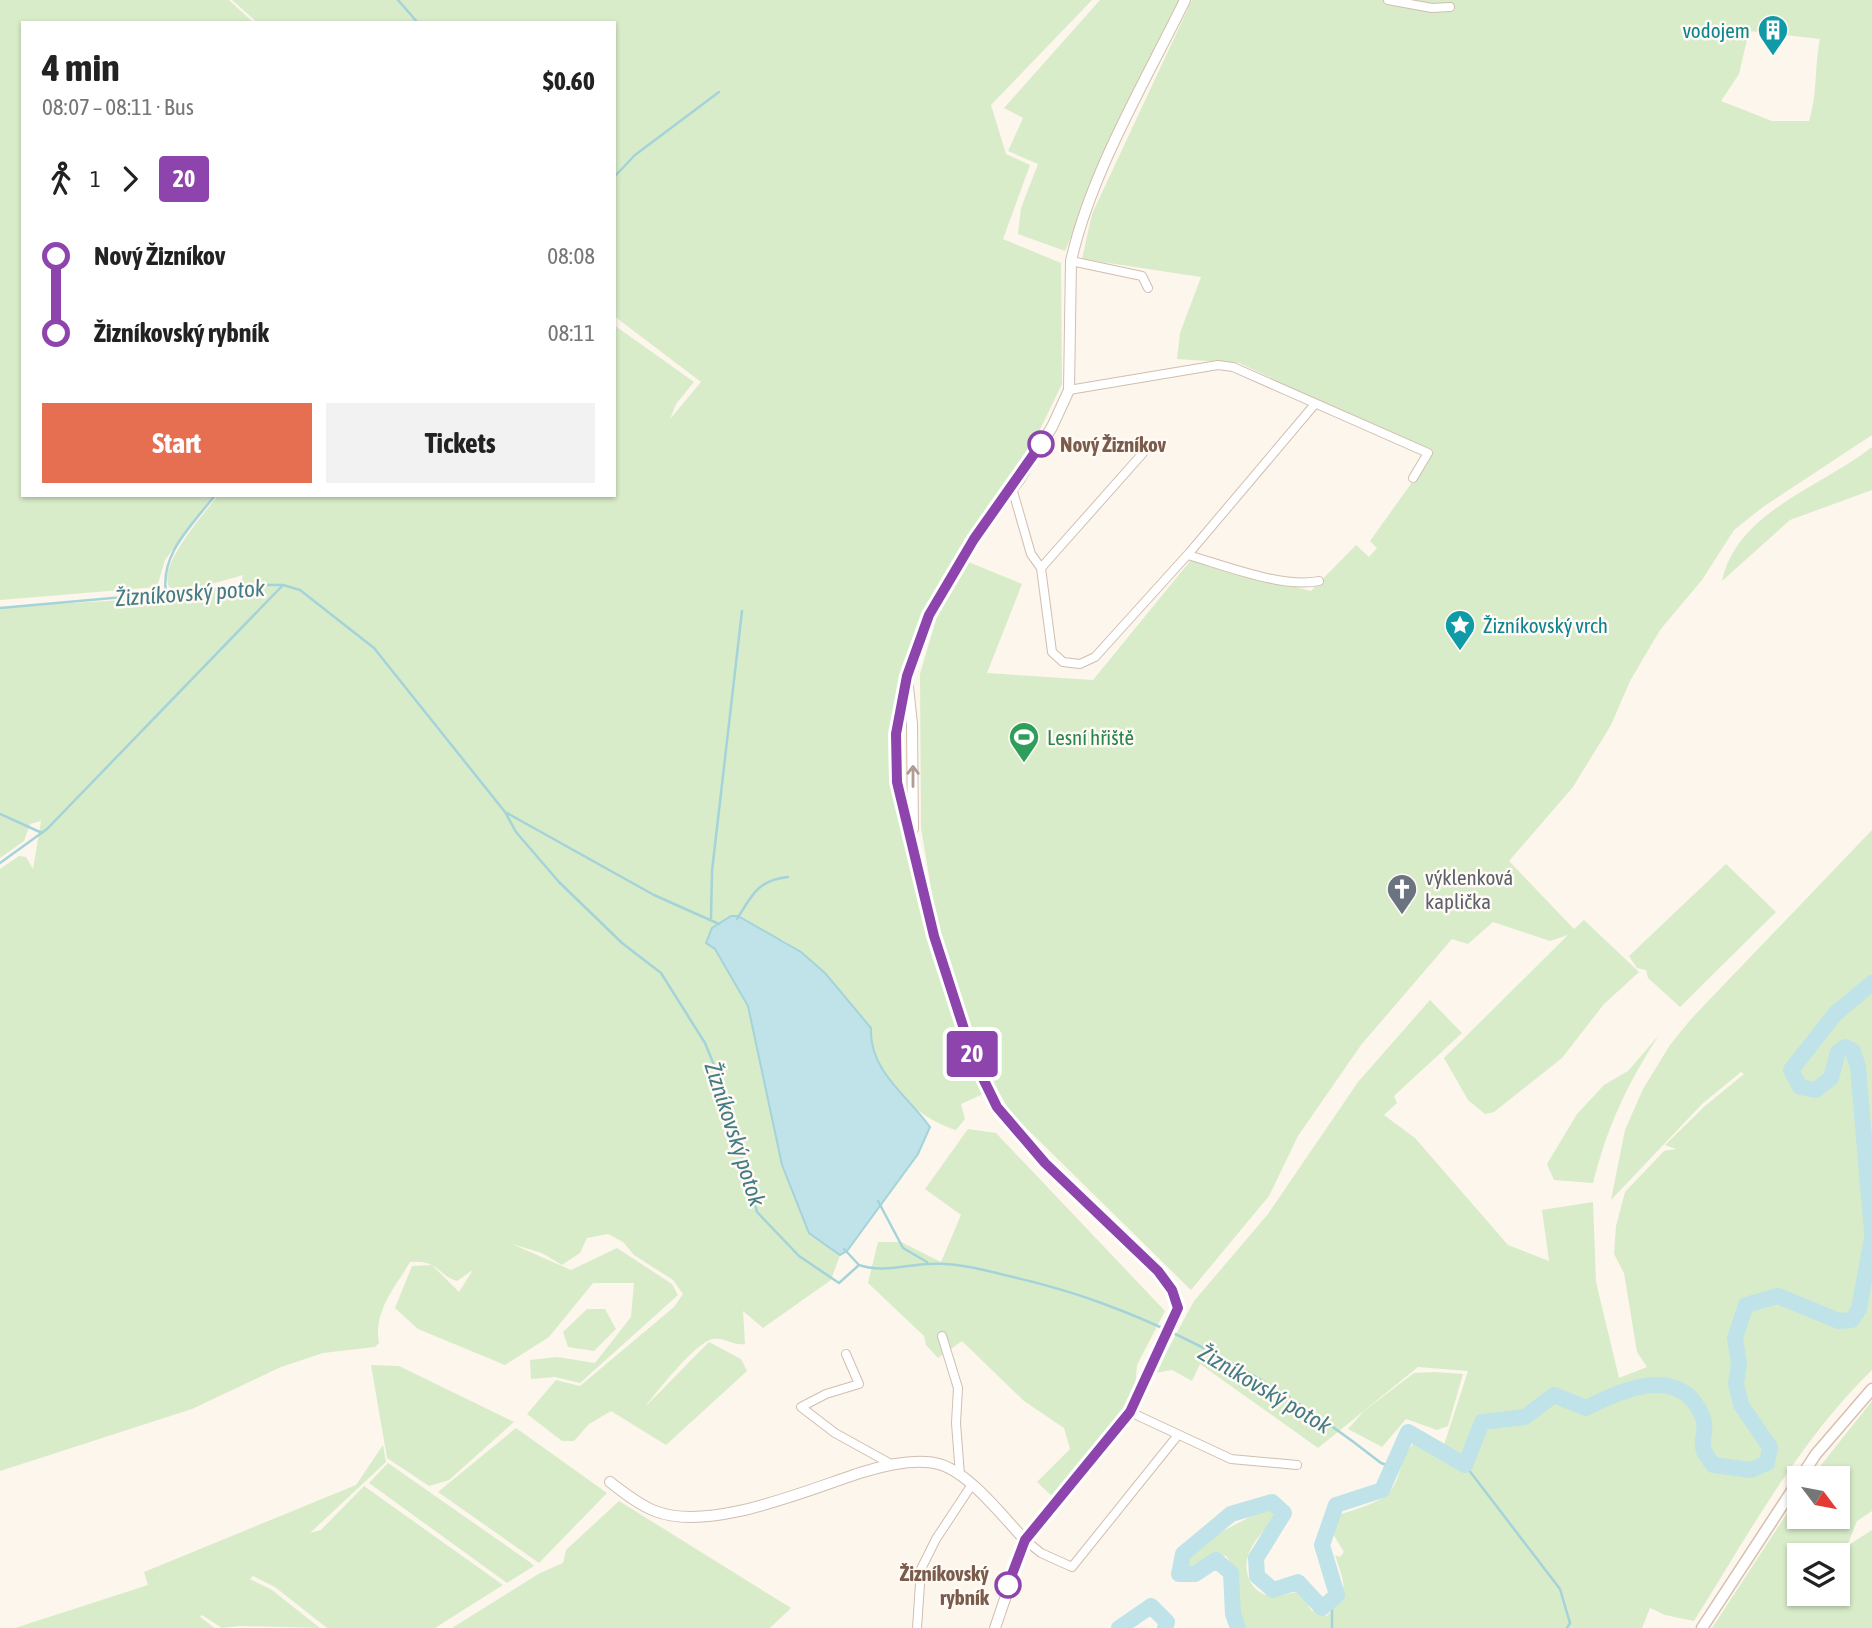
<!DOCTYPE html>
<html lang="en">
<head>
<meta charset="utf-8">
<style>
	:root { --surface:#fff; --page:#f2f2f2; --text:#222; --muted:#767676; --accent:#e76f51 }
	body { margin:0; font-family:"Asap Condensed",sans-serif; background:var(--page); color:var(--text); height:100vh; display:flex; flex-direction:column; font-size:26px; white-space:nowrap }
	* { box-sizing:border-box; margin:0 }
	p { font-size:23px; color:var(--muted) }
	.icon { flex:none; width:38px; height:38px; fill:none; stroke:currentColor; stroke-width:2; stroke-linecap:round; stroke-linejoin:round }
	.map { position:relative; flex:1; overflow:hidden }
	.drawer { position:absolute; left:21px; top:21px; width:595px; height:476px; display:flex; flex-direction:column; background:var(--surface); border-radius:0px; box-shadow:0 2px 5px #0004 }
	.drawer>* { flex:none }
	.badge { padding:0 14px; border-radius:5px; font-size:24px; line-height:46px }
	.needle { width:46px; rotate:122deg }
	.buttons { position:absolute; left:1787px; top:1466px; display:grid; gap:14px }
	.buttons a { display:grid; place-items:center; width:63px; height:63px; border-radius:0px; background:var(--surface); box-shadow:0 2px 5px #0004; font-size:35px }
	.map>.badge { position:absolute; translate:-50% -50%; box-shadow:0 0 0 4px #fff }
	.legs { display:flex; align-items:center; gap:10px; height:77px; padding:0 21px; font-size:23px }
	.legs p { margin-inline-start:auto }
	.headline { display:flex; align-items:center; justify-content:space-between; height:119px; padding:0 21px }
	h1 { font-size:38px; font-weight:700; line-height:52px }
	.action { display:flex; gap:14px; margin-top:auto; padding:14px 21px }
	.action a { flex:1; height:80px; border-radius:0px; background:var(--accent); color:#fff; font-size:28px; font-weight:700; line-height:80px; text-align:center }
	.action a+a { background:var(--page); color:var(--text) }
	ul { padding:0 21px; list-style:none }
	li { display:flex; align-items:center; gap:24px; height:77px; font-size:26px }
	li i { display:grid; place-items:center; width:10px; height:100%; margin:0 9px; background:currentColor }
	li i::after { content:''; width:18px; height:18px; margin:-9px; border:5px solid; border-radius:50%; background:var(--surface) }
	li p { margin-inline-start:auto }
	li:first-child i { background:linear-gradient(#0000 50%,currentColor 0) }
	li:last-child i { background:linear-gradient(currentColor 50%,#0000 0) }
	.map>svg:first-child { display:block }
	.green { fill:#d8ecc9; fill-rule:evenodd }
	.water { fill:#bfe3e8; stroke:#a5d3da; stroke-width:2 }
	.lines { fill:none; stroke-linecap:round; stroke-linejoin:round }
	.stream { stroke:#a5d3da; stroke-width:2.5 }
	.river { stroke:#bfe3e8; stroke-width:16 }
	.minor-casing { stroke:#d1beb0; stroke-width:10 }
	.tertiary-casing { stroke:#d1beb0; stroke-width:12 }
	.secondary-casing { stroke:#d6c0b0; stroke-width:13 }
	.minor { stroke:#fff; stroke-width:8 }
	.tertiary { stroke:#fff; stroke-width:10 }
	.secondary { stroke:#fff; stroke-width:10 }
	.oneway { stroke:#af9d94 }
	.line-1-casing { stroke:#fff; stroke-width:16 }
	.line-1 { stroke:#8e44ad; stroke-width:10 }
	.stop-1-dot { fill:#fff; stroke:#8e44ad; stroke-width:3.5 }
	.labels { text-anchor:middle; dominant-baseline:central; stroke-width:5; stroke-linejoin:round; paint-order:stroke }
	.culture-label { font-size:21px; fill:#0d838f; stroke:#fffaf3; text-anchor:end }
	.stop-label { font-size:21px; font-weight:bold; fill:#7a5c4d; stroke:#fffaf3; text-anchor:start }
	.leisure-label { font-size:21px; fill:#27864d; stroke:#fffaf3; text-anchor:start }
	.worship-label { font-size:21px; fill:#5b616d; stroke:#fffaf3; text-anchor:start }
	.water-label { font-size:23px; font-style:italic; fill:#437c86; stroke:#fffaf3 }
</style>
</head>
<body>
<div class="map">
<svg width="1872" height="1628" viewBox="0 0 1872 1628">
	<rect width="100%" height="100%" fill="#fdf6ec"/>
	<path class="green" d="M 0,0 L 229,0 L 254,23 L 23,23 L 23,495 L 213,495 L 165,560 L 157,587 L 0,600 Z
		M 232,0 L 1092,0 L 991,105 L 1006,154 L 1030,165 L 1003,239 L 1061,263 L 1062,384 L 1033,444 L 970,537 L 924,614 L 900,675 L 892,734 L 910,849 L 969,1063 L 983,1094 L 961,1104 L 965,1119 L 956,1130 C 914,1117 869,1074 871,1028 C 843,995 819,964 783,940 L 715,949 L 748,1006 L 782,1165 L 809,1233 L 840,1255 L 831,1280 L 763,1328 L 743,1311 L 745,1344 C 733,1346 725,1337 713,1339 C 697,1341 657,1391 646,1406 L 709,1342 L 741,1359 L 747,1371 L 666,1445 L 611,1411 L 589,1424 L 574,1441 L 562,1441 L 527,1414 L 556,1380 L 580,1386 L 674,1307 L 683,1294 L 673,1280 L 634,1255 L 623,1242 L 608,1234 L 587,1238 L 580,1253 L 562,1265 L 542,1253 L 512,1244 L 571,1270 L 617,1248 L 672,1284 L 678,1295 L 580,1383 L 555,1377 L 531,1379 L 530,1360 L 557,1357 L 595,1363 L 631,1317 L 634,1283 L 593,1283 L 549,1337 L 505,1365 L 418,1329 L 395,1308 L 412,1266 L 432,1265 L 459,1292 L 473,1270 L 457,1281 C 437,1275 439,1259 410,1262 C 395,1288 373,1311 379,1343 L 375,1347 L 323,1353 L 281,1367 L 192,1409 L 0,1471 L 0,869 L 19,856 L 26,857 L 33,869 L 41,821 L 30,824 L 24,841 L 0,858 L 0,607 L 124,600 L 214,589 L 240,590 L 243,575 L 205,586 L 170,588 C 155,568 205,513 218,495 L 614,495 L 614,325 L 694,382 L 676,404 L 670,419 L 701,382 L 614,316 L 614,23 L 258,23 Z
		M 1100,0 L 1179,0 L 1129,102 L 1065,251 L 1018,234 L 1021,208 L 1038,164 L 1008,151 L 1023,118 L 1004,108 Z
		M 1192,0 L 1872,0 L 1872,435 L 1763,507 L 1734,530 L 1702,580 L 1660,630 L 1630,681 L 1611,725 L 1573,787 L 1509,861 L 1574,929 L 1584,920 L 1639,972 L 1604,1004 L 1562,1058 L 1494,1112 L 1485,1114 L 1468,1100 L 1444,1058 L 1568,935 L 1550,941 L 1493,922 L 1468,944 L 1452,939 L 1361,1045 L 1298,1136 L 1269,1196 L 1191,1290 L 1010,1112 L 979,1057 L 937,924 L 921,828 L 920,674 L 937,616 L 966,561 L 1022,584 L 987,673 L 1093,680 L 1191,560 L 1311,591 L 1356,545 L 1369,557 L 1377,548 L 1370,541 L 1428,460 L 1426,450 L 1239,363 L 1177,359 L 1180,333 L 1201,277 L 1082,259 L 1092,214 ZM 1749,31 L 1820,39 C 1814,69 1818,92 1809,121 L 1772,121 L 1721,101 L 1739,74 Z
		M 1872,447 L 1872,490 L 1790,520 L 1722,581 C 1737,511 1822,487 1872,447 Z
		M 1872,830 L 1872,1370 C 1798,1442 1748,1535 1694,1621 L 1665,1615 L 1650,1608 L 1642,1628 L 1246,1628 L 1235,1599 L 1238,1572 L 1226,1556 L 1213,1556 L 1188,1571 L 1185,1565 L 1204,1541 L 1265,1509 L 1279,1511 L 1280,1515 C 1260,1532 1234,1559 1253,1586 C 1258,1592 1265,1596 1273,1596 C 1281,1596 1292,1593 1300,1591 L 1311,1610 L 1327,1616 C 1350,1590 1345,1586 1335,1555 L 1340,1557 L 1344,1552 L 1332,1532 L 1336,1516 C 1351,1510 1381,1504 1391,1490 C 1403,1475 1399,1454 1416,1442 L 1441,1454 L 1468,1371 L 1418,1367 L 1318,1448 L 1200,1364 L 1192,1381 L 1172,1370 L 1155,1373 L 1194,1301 L 1268,1214 L 1358,1082 L 1430,1000 L 1462,1033 L 1394,1096 L 1397,1103 L 1384,1115 L 1415,1138 L 1508,1245 L 1549,1261 L 1542,1210 L 1593,1202 L 1596,1282 L 1619,1378 L 1647,1367 L 1637,1352 L 1624,1273 L 1614,1254 L 1616,1226 L 1625,1192 L 1664,1151 L 1676,1149 L 1665,1145 L 1705,1106 L 1744,1074 L 1741,1072 L 1702,1104 L 1611,1200 L 1625,1130 L 1643,1089 L 1670,1045 L 1691,1019 Z
		M 1726,864 L 1776,912 L 1680,1007 L 1648,978 L 1646,970 L 1637,968 L 1629,956 Z
		M 1659,1035 C 1626,1086 1608,1125 1593,1183 L 1554,1180 L 1547,1164 L 1577,1114 L 1604,1085 L 1628,1071 Z
		M 968,1129 L 996,1133 L 1165,1311 L 1137,1365 L 1134,1400 L 1055,1499 L 1037,1482 L 1070,1449 L 1064,1428 L 1024,1401 L 962,1341 L 938,1358 L 926,1345 L 924,1336 L 868,1283 L 878,1242 L 901,1242 L 941,1262 L 961,1215 L 925,1189 Z
		M 587,1309 L 605,1309 L 616,1329 L 594,1351 L 568,1347 L 563,1332 Z
		M 371,1365 L 399,1366 L 514,1422 L 449,1480 L 429,1486 L 387,1458 Z
		M 1435,1372 L 1463,1374 L 1448,1426 L 1437,1430 L 1406,1419 L 1382,1447 L 1348,1429 L 1364,1411 L 1414,1373 Z
		M 1872,1401 L 1872,1511 L 1857,1521 L 1847,1546 L 1872,1530 L 1872,1628 L 1712,1628 L 1799,1495 L 1799,1517 L 1838,1517 L 1838,1479 L 1810,1479 ZM 1799,1556 L 1838,1556 L 1838,1594 L 1799,1594 Z
		M 516,1428 L 607,1493 L 539,1563 L 438,1492 Z
		M 383,1445 L 386,1462 L 310,1533 L 321,1530 L 364,1486 L 503,1585 L 435,1628 L 327,1628 L 275,1587 L 253,1576 L 250,1579 L 272,1590 L 320,1628 L 240,1626 L 222,1628 L 202,1615 L 200,1617 L 215,1628 L 15,1628 L 148,1585 L 144,1572 L 356,1485 Z
		M 388,1463 L 531,1563 L 534,1566 L 507,1583 L 369,1483 Z
		M 619,1501 L 791,1608 L 770,1628 L 452,1628 L 540,1573 L 563,1563 L 566,1550 Z"/>
	<path class="water" d="M 731,916 L 738,916 L 801,952 L 825,973 L 871,1028 C 869,1071 907,1095 930,1127 L 918,1154 L 847,1251 L 840,1255 L 809,1233 L 782,1165 L 748,1006 L 715,949 L 706,943 L 712,928 Z"/>
	<g class="lines">
		<path class="stream" d="M 398,0 L 418,23
			M 614,177 L 635,155 L 719,92
			M 166,593 C 160,553 192,526 215,495
			M 0,608 L 260,585 L 283,585 L 300,590 L 374,648 L 505,812 L 516,832 L 559,882 L 622,943 L 661,973 L 705,1043 L 723,1087 L 757,1212 L 799,1256 L 839,1283 L 859,1265 C 882,1273 904,1265 928,1264 C 944,1263 960,1265 975,1268 C 1018,1278 1062,1288 1104,1304 C 1202,1340 1299,1398 1381,1463 L 1392,1467
			M 505,812 L 654,895 L 719,924
			M 0,814 L 42,833
			M 0,863 L 47,829 L 283,585
			M 711,918 L 712,871 L 742,611
			M 737,919 C 752,895 758,880 788,877
			M 878,1201 L 903,1248 L 927,1262
			M 844,1249 L 859,1265
			M 1465,1465 L 1560,1589 L 1570,1623 L 1567,1628
			M 1332,1600 L 1332,1628"/>
		<path class="river" d="M 1872,983 L 1835,1014 L 1791,1070 L 1800,1087 L 1816,1090 L 1831,1078 L 1838,1052 L 1845,1047 L 1853,1051 L 1858,1067 L 1872,1233
			M 1119,1628 L 1151,1606 L 1167,1622 L 1165,1628
			M 1238,1628 L 1233,1614 L 1231,1573 L 1216,1560 L 1195,1574 L 1179,1574 L 1183,1554 L 1231,1514 L 1272,1502 L 1284,1513 L 1256,1558 L 1257,1576 L 1273,1590 L 1298,1582 L 1322,1608 L 1337,1595 L 1322,1545 L 1336,1505 L 1382,1490 L 1408,1432 L 1465,1465 L 1482,1422 L 1525,1417 L 1554,1395 L 1586,1408 C 1625,1388 1682,1364 1703,1418 C 1707,1427 1702,1436 1703,1446 C 1703,1452 1709,1459 1713,1465 L 1751,1470 L 1767,1463 L 1770,1447 L 1741,1405 L 1736,1383 L 1739,1364 L 1735,1338 L 1746,1305 L 1778,1296 L 1839,1321 L 1852,1320 L 1859,1309 L 1872,1238"/>
		<g class="minor-casing">
			<path id="minor" d="M 1388,0 L 1432,8 L 1450,7
				M 1071,261 L 1142,276 L 1148,288
				M 1069,390 L 1218,365 L 1233,367 L 1428,453 L 1413,478
				M 1012,488 L 1031,554 L 1041,568 L 1052,652 L 1063,662 L 1080,664 L 1095,657 L 1190,552 L 1315,404
				M 1188,555 C 1223,565 1284,589 1319,581
				M 1041,568 L 1143,453
				M 942,1336 L 958,1388 L 956,1423 L 960,1475
				M 846,1354 L 859,1384 L 826,1394 L 801,1407 L 835,1433 L 891,1464
				M 1130,1412 L 1231,1459 L 1297,1465
				M 1025,1540 L 1041,1553 L 1072,1567 L 1178,1435
				M 917,1628 L 921,1569 L 936,1539 L 971,1486"/>
		</g>
		<g class="tertiary-casing">
			<path id="tertiary" d="M 908,687 L 912,724 L 913,829
				M 610,1482 C 623,1492 639,1505 655,1511 C 710,1533 809,1489 863,1472 C 886,1465 918,1457 942,1465 C 971,1475 1004,1518 1025,1540 L 995,1628
				M 1025,1540 L 1130,1412 L 1178,1308 L 1172,1290 L 1158,1271 L 1045,1163 L 997,1107 L 974,1060 L 934,936 L 897,782 L 896,734 L 907,676 L 929,615 L 974,539 L 1019,480 L 1052,427 L 1069,390 L 1071,261 C 1091,172 1145,82 1185,0"/>
		</g>
		<g class="secondary-casing">
			<path id="secondary" d="M 1702,1628 L 1816,1454 L 1872,1389"/>
		</g>
		<use href="#minor" class="minor"/>
		<use href="#tertiary" class="tertiary"/>
		<use href="#secondary" class="secondary"/>
	</g>
	<defs><path id="oneway-shaft" d="M-6 0H5M1.5-3L5.5 0L1.5 3" fill="none" stroke-width="1.6" stroke-linecap="round" stroke-linejoin="round" transform="scale(1.75)"/></defs>
	<use class="oneway" href="#oneway-shaft" transform="translate(913 776) rotate(-90)"/>
	<g class="lines">
		<g class="line-1-casing">
			<path id="line-1" d="M 1008,1585 L 1025,1540 L 1130,1412 L 1178,1308 L 1172,1290 L 1158,1271 L 1045,1163 L 997,1107 L 974,1060 L 934,936 L 897,782 L 896,734 L 907,676 L 929,615 L 974,539 L 1041,444"/>
		</g>
		<use href="#line-1" class="line-1"/>
	</g>
	<defs>
		<g id="building-pin" transform="scale(1.575)"><path d="M0 17L-7.5 6A9.5 9.5 0 1 1 7.5 6Z" fill="#0f9aa8" stroke="#fffaf3"/><path d="M-4-6H4V6H1V3H-1V6H-4ZM-2.5-4.3h1.7v1.8h-1.7ZM.8-4.3h1.7v1.8H.8ZM-2.5-1h1.7V.8h-1.7ZM.8-1h1.7V.8H.8Z" fill="#fff"/></g>
		<g id="sight-pin" transform="scale(1.575)"><path d="M0 17L-7.5 6A9.5 9.5 0 1 1 7.5 6Z" fill="#0f9aa8" stroke="#fffaf3"/><path d="M0-6L1.8-2.2L6-1.7L2.9 1.2L3.7 5.4L0 3.3L-3.7 5.4L-2.9 1.2L-6-1.7L-1.8-2.2Z" fill="#fff"/></g>
		<g id="stadium-pin" transform="scale(1.575)"><path d="M0 17L-7.5 6A9.5 9.5 0 1 1 7.5 6Z" fill="#2e9e5b" stroke="#fffaf3"/><path d="M0-5a6.5 5 0 1 0 0 10a6.5 5 0 1 0 0-10ZM-3.5-1.8h7v3.6h-7Z" fill="#fff"/></g>
		<g id="church-pin" transform="scale(1.575)"><path d="M0 17L-7.5 6A9.5 9.5 0 1 1 7.5 6Z" fill="#6b7280" stroke="#fffaf3"/><path d="M-1.2-6h2.4v3.5h3.3v2.4h-3.3V6h-2.4V-.1h-3.3v-2.4h3.3Z" fill="#fff"/></g>
	</defs>
	<g fill-rule="evenodd">
		<use href="#building-pin" x="1773" y="30"/>
		<use href="#sight-pin" x="1460" y="625"/>
		<use href="#stadium-pin" x="1024" y="737"/>
		<use href="#church-pin" x="1402" y="889"/>
	</g>
	<g class="stop-1-dot">
		<circle cx="1041" cy="444" r="12"/>
		<circle cx="1008" cy="1585" r="12"/>
	</g>
	<g class="labels">
		<g class="culture-label">
			<text x="1750" y="30">vodojem</text>
			<text x="1483" y="625" text-anchor="start">Žizníkovský vrch</text>
		</g>
		<g class="stop-label">
			<text x="1060" y="444">Nový Žizníkov</text>
			<text x="989" y="1573" text-anchor="end">Žizníkovský<tspan x="989" dy="24">rybník</tspan></text>
		</g>
		<g class="leisure-label">
			<text x="1047" y="737">Lesní hřiště</text>
		</g>
		<g class="worship-label">
			<text x="1425" y="877">výklenková<tspan x="1425" dy="24">kaplička</tspan></text>
		</g>
		<g class="water-label">
			<text transform="translate(190 593) rotate(-4)">Žizníkovský potok</text>
			<text transform="translate(735 1134) rotate(72)">Žizníkovský potok</text>
			<text transform="translate(1265 1389) rotate(31)">Žizníkovský potok</text>
		</g>
	</g>
</svg>
<div class="buttons">
<a><svg class="needle" viewBox="-14 -14 28 28"><path d="M0-13l5 13h-10z" fill="#e53935"/><path d="M0 13l5-13h-10z" fill="#767676"/></svg></a>
<a><svg class="icon" aria-label="layers" viewBox="0 0 24 24"><path d="M12 4l9 5-9 5-9-5zM3 14l9 5 9-5"/></svg></a>
</div>
<b class="badge" style="left:972px;top:1054px;background:#8e44ad;color:#fff">20</b>
<section class="drawer">
<div class="headline"><div><h1>4 min</h1><p>08:07 – 08:11 · Bus</p></div><b>$0.60</b></div>
<div class="legs"><svg class="icon" aria-label="walk" viewBox="0 0 24 24"><circle cx="13" cy="4" r="2"/><path d="M13 8l-2 6 4 7M11 14l-3 7M7 12l3-4h3l4 4"/></svg>1<svg class="icon" aria-label="forward" viewBox="0 0 24 24"><path d="M9 5l7 7-7 7"/></svg><b class="badge" style="background:#8e44ad;color:#fff">20</b></div>
<ul>
<li><i style="color:#8e44ad"></i><b>Nový Žizníkov</b><p>08:08</p></li>
<li><i style="color:#8e44ad"></i><b>Žizníkovský rybník</b><p>08:11</p></li>
</ul>
<div class="action"><a>Start</a><a>Tickets</a></div>
</section>
</div>
</body>
</html>
